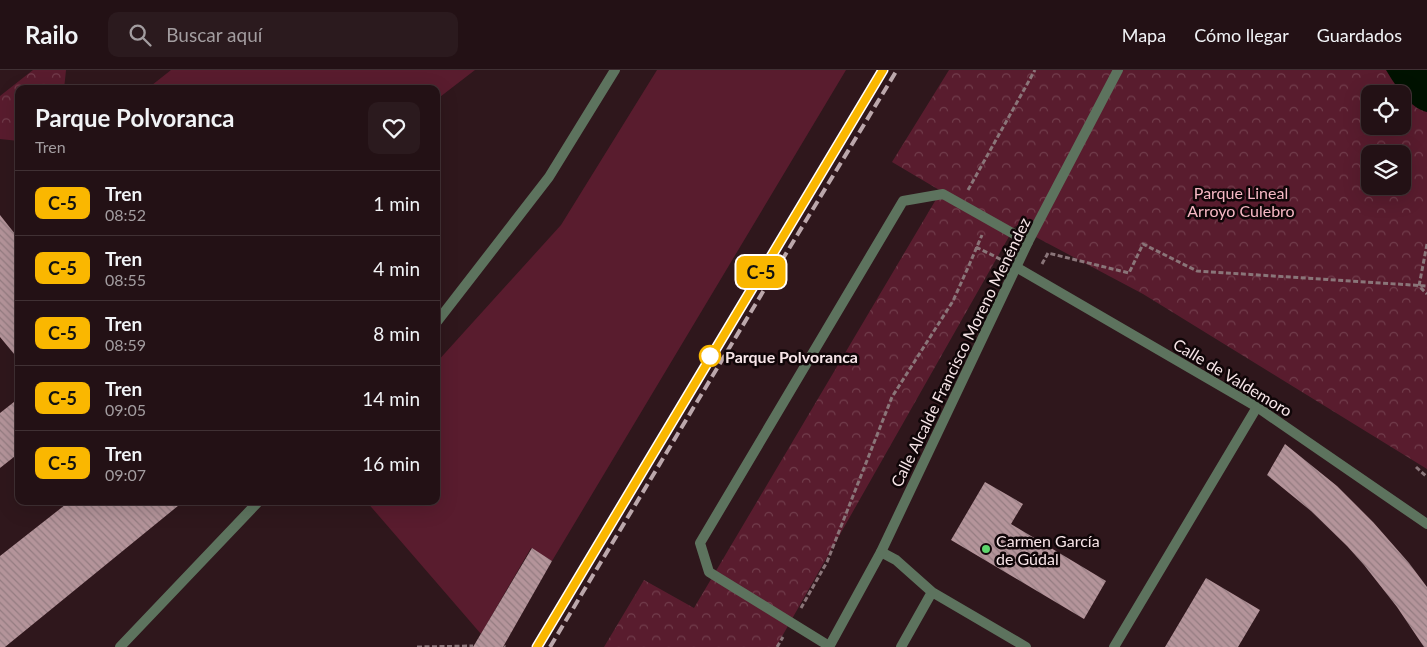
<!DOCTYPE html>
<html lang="es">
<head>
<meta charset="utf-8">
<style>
	:root { --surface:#231115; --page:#2b1a1e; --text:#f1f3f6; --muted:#a39da0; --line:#403134 }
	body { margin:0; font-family:Lato,sans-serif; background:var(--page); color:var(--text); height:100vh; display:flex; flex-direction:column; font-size:19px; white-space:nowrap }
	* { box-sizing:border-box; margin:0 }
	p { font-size:16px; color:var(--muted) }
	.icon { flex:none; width:28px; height:28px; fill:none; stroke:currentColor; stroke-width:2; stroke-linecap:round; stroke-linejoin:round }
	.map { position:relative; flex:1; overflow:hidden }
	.details { position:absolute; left:15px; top:15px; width:425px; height:420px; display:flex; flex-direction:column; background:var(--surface); border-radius:10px; box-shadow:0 5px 20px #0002,0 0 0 1px var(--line) }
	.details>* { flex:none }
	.badge { padding:0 10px; border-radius:8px; font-size:18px; line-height:32px }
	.controls { position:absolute; left:1361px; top:15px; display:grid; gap:10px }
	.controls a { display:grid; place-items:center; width:50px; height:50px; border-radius:10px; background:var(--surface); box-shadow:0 5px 20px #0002,0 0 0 1px var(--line); font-size:25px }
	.map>.badge { position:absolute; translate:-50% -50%; box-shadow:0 0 0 2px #fff }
	.round { display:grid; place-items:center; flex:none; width:52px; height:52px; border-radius:10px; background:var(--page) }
	.headline { display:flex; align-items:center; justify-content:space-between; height:85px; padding:0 20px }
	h1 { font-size:24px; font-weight:700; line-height:38px }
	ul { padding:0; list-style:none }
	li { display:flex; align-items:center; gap:15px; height:65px; padding:0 20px; border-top:1px solid var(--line) }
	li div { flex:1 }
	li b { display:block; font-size:19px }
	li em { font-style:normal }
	li .badge { min-width:55px; font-weight:700; text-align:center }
	header { display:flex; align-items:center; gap:30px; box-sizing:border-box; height:70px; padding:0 25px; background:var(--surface); border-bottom:1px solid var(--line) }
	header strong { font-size:24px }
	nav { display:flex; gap:28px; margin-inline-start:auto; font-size:18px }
	.search { width:350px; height:45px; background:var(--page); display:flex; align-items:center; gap:12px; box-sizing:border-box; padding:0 18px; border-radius:10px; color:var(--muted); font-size:19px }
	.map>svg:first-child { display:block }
	.grass { fill:#591c2e }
	.park { fill:url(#park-crowns); fill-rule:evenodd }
	.water { fill:#001200 }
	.building { fill:url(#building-back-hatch) }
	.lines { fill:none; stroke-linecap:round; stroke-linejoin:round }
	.path { stroke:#8a7579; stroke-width:3; stroke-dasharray:5 2.5; stroke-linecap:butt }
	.service { stroke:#5d735e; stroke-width:10 }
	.pedestrian { stroke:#5d735e; stroke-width:10 }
	.minor { stroke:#5d735e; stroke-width:10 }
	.tertiary { stroke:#5d735e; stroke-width:10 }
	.rail { stroke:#bba7ab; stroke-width:4; stroke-dasharray:10 5; stroke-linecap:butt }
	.line-casing { stroke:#fff; stroke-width:11 }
	.line { stroke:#fab700; stroke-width:8 }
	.stop-dot { fill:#fff; stroke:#fab700; stroke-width:2.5 }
	.poi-dot { fill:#5dd56c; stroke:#100608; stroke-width:2 }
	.labels { text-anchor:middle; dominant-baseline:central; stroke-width:5; stroke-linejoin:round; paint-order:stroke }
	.park-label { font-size:16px; fill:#f6b8c4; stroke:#100608 }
	.street-label { font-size:16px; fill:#f7e5e8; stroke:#100608 }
	.stop-label { font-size:16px; font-weight:bold; fill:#f7e5e8; stroke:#100608; text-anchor:start }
	.poi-label { font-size:16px; fill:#f7e5e8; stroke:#100608; text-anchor:start }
</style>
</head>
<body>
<header>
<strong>Railo</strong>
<div class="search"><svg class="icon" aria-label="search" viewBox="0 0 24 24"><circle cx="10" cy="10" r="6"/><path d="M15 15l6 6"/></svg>Buscar aquí</div>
<nav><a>Mapa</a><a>Cómo llegar</a><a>Guardados</a></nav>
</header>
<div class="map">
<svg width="1427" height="577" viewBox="0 0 1427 577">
	<defs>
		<pattern id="park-crowns" width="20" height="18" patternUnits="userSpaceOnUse" patternTransform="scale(1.25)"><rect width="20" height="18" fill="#591c2e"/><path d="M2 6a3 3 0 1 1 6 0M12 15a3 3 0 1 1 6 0" fill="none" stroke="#723d4c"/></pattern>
		<pattern id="building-back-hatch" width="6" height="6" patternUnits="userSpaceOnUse" patternTransform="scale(1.25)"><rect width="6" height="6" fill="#b4949a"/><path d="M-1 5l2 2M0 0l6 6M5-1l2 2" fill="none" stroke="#947c81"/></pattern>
	</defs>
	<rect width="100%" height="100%" fill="#2f171c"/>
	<path class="grass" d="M 171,0 L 475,0 L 436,30 L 436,19 L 147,19 Z
		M 657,0 L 846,0 L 552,491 L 531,478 L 481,564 L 366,431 L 436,431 L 436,293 L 561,155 Z"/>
	<path class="park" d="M 33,0 L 66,0 L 64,19 L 19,19 L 19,71 L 0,69 L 0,26 Z
		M 949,0 L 1427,0 L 1427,399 L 1143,224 L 1015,156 L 776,577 L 604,577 L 644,510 L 694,538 L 941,121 L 892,92 ZM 1370,24 L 1402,24 L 1402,56 L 1370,56 ZM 1370,84 L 1402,84 L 1402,116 L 1370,116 Z"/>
	<path class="water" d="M 1386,0 L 1427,0 L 1427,42 C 1408,37 1396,16 1386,0 Z"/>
	<path class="building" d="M 0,145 L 19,169 L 19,290 L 0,267 Z
		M 19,328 L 19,383 L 0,398 L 0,343 Z
		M 1285,374 L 1337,416 L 1373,452 L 1409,493 L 1427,517 L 1427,577 L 1424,577 L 1397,537 L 1364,495 L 1347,476 L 1311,441 L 1267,405 Z
		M 985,412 L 1023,434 L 1011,454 L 1106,511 L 1084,549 L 951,470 Z
		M 70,431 L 184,431 L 5,577 L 0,577 L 0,486 Z
		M 532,478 L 552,491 L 503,577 L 473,577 Z
		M 1206,508 L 1260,540 L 1238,577 L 1165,577 Z"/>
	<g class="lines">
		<path class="path" d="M 968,120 L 1035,0
			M 1427,174 L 1419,216 L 1427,224
			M 976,177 L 1002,190
			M 1042,194 L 1048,183 L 1129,203 L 1143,174 L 1197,201 L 1427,216
			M 1416,397 L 1427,407
			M 801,538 L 827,492 L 892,327 L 953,231 L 970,193 L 982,165
			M 504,576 L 505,577
			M 417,577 L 473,576
			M 777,577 L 783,567"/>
		<path class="service" d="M 829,576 L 709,502 L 700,473 L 903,131 L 943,124 L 1028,172"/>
		<path class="pedestrian" d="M 1016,197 L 1257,337 L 1427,454"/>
		<path class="minor" d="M 436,253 L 549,107 L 615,0
			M 881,482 L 896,490 L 932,522 L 1026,577
			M 120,577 L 259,431
			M 901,577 L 932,522
			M 1114,577 L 1257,337"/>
		<path class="tertiary" d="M 829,577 L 881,482 L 1028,172 L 1118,0"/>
		<path class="rail" d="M 536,577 L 883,0
			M 550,577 L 767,215 L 897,0"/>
	</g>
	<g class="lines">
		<g class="line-casing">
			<path id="line" d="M 537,577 L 883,0"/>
		</g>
		<use href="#line" class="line"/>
	</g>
	<circle class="stop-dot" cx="710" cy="286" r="10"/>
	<circle class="poi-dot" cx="986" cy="479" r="5"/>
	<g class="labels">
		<g class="park-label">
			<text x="1241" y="122">Parque Lineal<tspan x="1241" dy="18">Arroyo Culebro</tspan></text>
		</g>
		<g class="street-label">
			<text transform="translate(960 282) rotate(-64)">Calle Alcalde Francisco Moreno Menéndez</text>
			<text transform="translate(1233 307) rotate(31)">Calle de Valdemoro</text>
		</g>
		<g class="stop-label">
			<text x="725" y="286">Parque Polvoranca</text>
		</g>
		<g class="poi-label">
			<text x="996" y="470">Carmen García<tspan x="996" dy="18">de Gúdal</tspan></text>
		</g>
	</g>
</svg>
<div class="controls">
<a><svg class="icon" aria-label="locate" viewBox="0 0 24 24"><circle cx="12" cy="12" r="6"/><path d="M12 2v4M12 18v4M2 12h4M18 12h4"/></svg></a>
<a><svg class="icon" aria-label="layers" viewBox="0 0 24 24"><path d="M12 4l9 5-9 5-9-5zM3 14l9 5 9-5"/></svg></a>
</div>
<b class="badge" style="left:761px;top:202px;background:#fab700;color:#111">C-5</b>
<section class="details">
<div class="headline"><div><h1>Parque Polvoranca</h1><p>Tren</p></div><a class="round"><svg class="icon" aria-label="heart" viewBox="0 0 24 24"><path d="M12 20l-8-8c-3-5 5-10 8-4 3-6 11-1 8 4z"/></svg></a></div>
<ul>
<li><span class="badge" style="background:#fab700;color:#111">C-5</span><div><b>Tren</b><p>08:52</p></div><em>1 min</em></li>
<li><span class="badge" style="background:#fab700;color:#111">C-5</span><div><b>Tren</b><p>08:55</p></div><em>4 min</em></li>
<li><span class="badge" style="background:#fab700;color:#111">C-5</span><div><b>Tren</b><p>08:59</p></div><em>8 min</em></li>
<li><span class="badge" style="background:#fab700;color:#111">C-5</span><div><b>Tren</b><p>09:05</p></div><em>14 min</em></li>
<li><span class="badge" style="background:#fab700;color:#111">C-5</span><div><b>Tren</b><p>09:07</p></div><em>16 min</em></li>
</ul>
</section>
</div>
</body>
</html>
